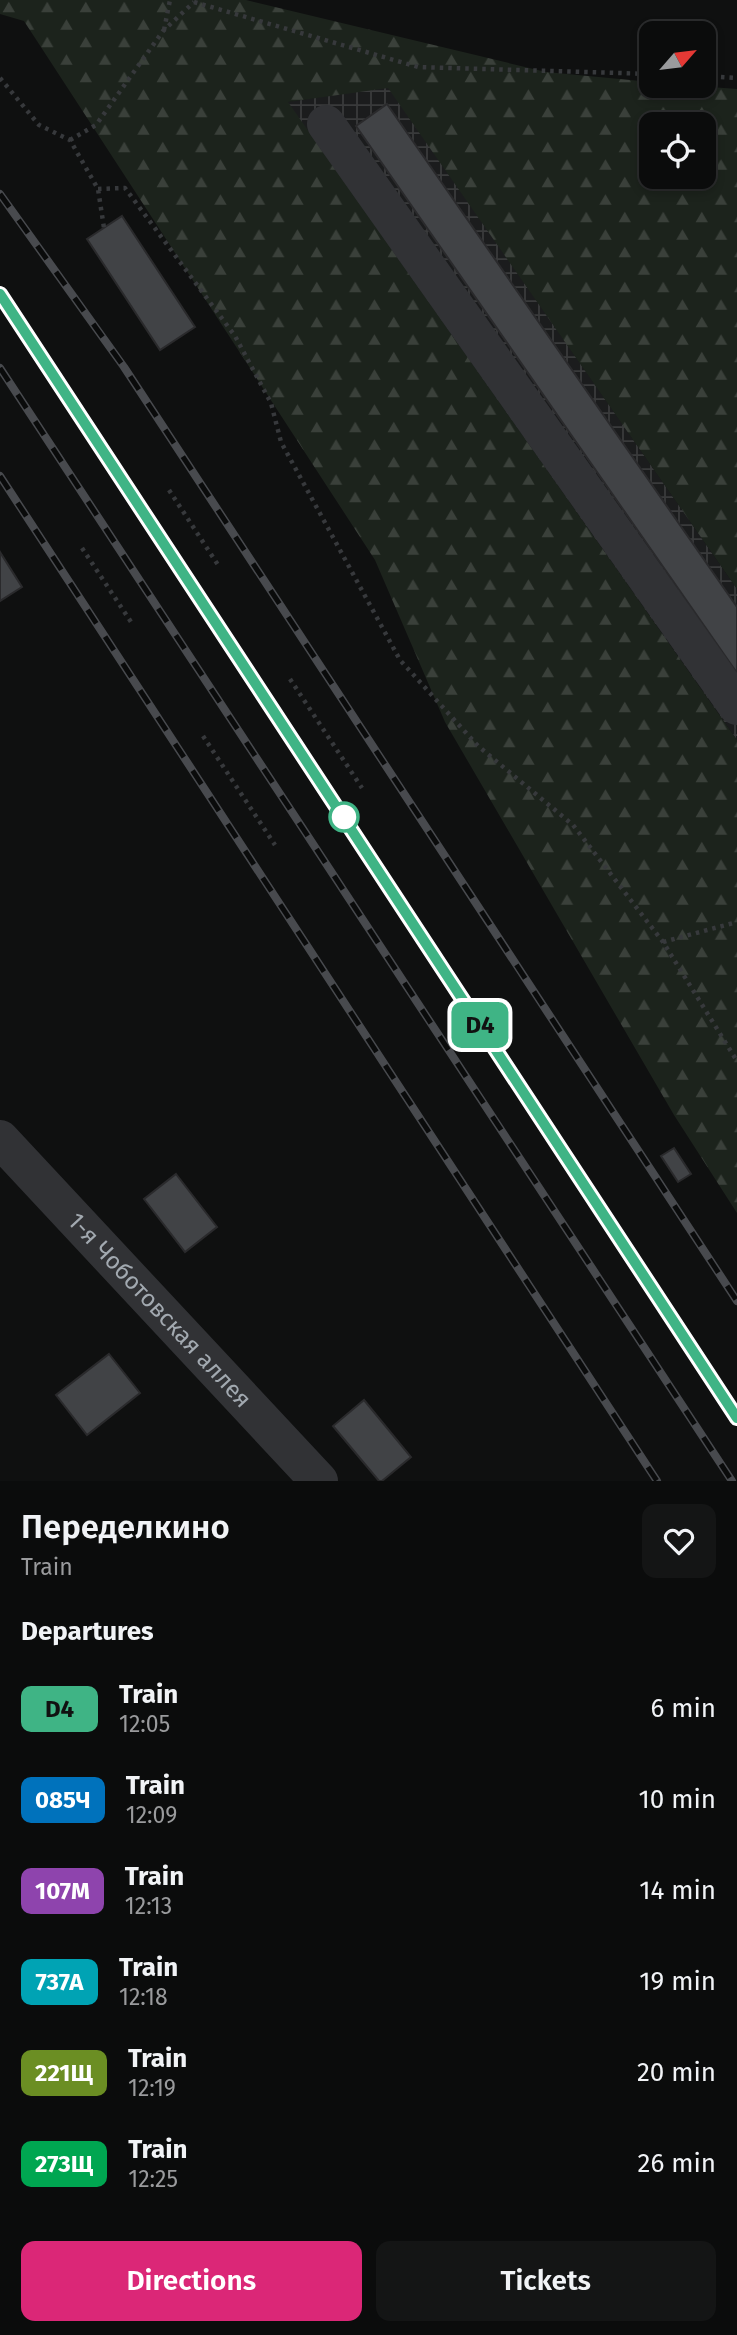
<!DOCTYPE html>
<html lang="en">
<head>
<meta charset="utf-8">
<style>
	:root { --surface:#0b0c0c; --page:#141515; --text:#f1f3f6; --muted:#9a9b9d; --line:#2b2c2d; --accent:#db2777 }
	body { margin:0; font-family:"Fira Sans",sans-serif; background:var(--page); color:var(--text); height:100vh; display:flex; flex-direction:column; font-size:26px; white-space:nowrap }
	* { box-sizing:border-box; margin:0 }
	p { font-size:23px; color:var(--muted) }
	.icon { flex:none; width:38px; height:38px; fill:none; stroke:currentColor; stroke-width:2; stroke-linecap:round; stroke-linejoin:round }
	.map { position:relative; height:1481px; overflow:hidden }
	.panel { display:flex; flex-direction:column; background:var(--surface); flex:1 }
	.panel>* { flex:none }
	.badge { padding:0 14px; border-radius:10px; font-size:24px; line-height:46px }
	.needle { width:46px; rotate:62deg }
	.fabs { position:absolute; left:639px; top:21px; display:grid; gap:14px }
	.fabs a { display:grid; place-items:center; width:77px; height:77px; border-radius:14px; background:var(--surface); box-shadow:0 4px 10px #0003,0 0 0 2px var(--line); font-size:35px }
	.map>.badge { position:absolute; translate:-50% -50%; box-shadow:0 0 0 4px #fff }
	h2 { padding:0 21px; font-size:26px; line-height:63px }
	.round { display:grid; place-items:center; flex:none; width:74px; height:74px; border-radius:14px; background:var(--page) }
	.headline { display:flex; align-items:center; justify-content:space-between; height:119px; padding:0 21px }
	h1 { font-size:33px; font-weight:600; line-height:52px }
	.primary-button { display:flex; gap:14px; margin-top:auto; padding:14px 21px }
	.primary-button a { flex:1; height:80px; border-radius:14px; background:var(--accent); color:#fff; font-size:28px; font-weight:600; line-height:80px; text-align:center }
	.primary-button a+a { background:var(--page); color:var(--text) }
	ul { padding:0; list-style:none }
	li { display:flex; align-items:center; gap:21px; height:91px; padding:0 21px }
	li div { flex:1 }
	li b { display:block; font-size:26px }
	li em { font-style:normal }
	li .badge { min-width:77px; font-weight:700; text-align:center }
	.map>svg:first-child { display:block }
	.industrial { fill:url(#industrial-grid) }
	.forest { fill:url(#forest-firs); fill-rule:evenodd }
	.building { fill:#414346; stroke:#2a2a2c; stroke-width:2 }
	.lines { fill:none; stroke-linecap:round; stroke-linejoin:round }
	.path { stroke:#37393c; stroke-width:4.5; stroke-dasharray:3.5 5; stroke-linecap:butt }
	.minor { stroke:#313235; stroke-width:38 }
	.rail-casing { stroke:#484a4e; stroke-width:8 }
	.rail { stroke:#0a0b0b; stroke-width:5; stroke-dasharray:16; stroke-linecap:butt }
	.line-casing { stroke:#fff; stroke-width:16 }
	.line { stroke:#3fb485; stroke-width:10 }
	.stop-dot { fill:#fff; stroke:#3fb485; stroke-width:3.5 }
	.labels { text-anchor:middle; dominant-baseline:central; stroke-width:5; stroke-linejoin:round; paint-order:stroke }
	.street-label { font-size:24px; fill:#a2a9b0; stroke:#0a0b0b }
</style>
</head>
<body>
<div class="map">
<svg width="737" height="1481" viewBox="0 0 737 1481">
	<defs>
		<pattern id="industrial-grid" width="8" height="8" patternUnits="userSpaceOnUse" patternTransform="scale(1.75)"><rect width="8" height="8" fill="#1b1c1d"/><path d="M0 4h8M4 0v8" fill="none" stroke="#393a3b"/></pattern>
		<pattern id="forest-firs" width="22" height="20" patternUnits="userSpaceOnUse" patternTransform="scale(1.75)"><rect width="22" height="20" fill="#1c231c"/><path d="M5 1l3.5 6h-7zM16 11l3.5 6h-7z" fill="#3a403a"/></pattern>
	</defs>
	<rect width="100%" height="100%" fill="#0f1010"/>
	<path class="industrial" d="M 388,87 L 737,589 L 737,740 L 287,102 Z"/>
	<path class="forest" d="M 0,0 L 246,0 L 546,72 L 651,82 L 651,86 L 697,86 L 737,89 L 737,589 L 388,88 L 288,102 L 737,740 L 737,1213 L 674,1115 L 445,722 L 375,560 L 24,21 L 0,14 ZM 651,124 L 704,124 L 704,177 L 651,177 Z"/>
	<path class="building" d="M 387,104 L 737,607 L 737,673 L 356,126 Z
		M 122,216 L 195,327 L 160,350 L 87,239 Z
		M 0,552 L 22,587 L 0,601 Z
		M 674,1148 L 691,1174 L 678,1182 L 661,1156 Z
		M 176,1174 L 217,1227 L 185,1252 L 144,1199 Z
		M 109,1354 L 140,1393 L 87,1435 L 56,1395 Z
		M 364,1400 L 411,1457 L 382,1481 L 379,1481 L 333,1426 Z"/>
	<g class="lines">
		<path class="path" d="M 194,2 L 418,67 L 651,74
			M 164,30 L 170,0
			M 704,76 L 737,78
			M 0,78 L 39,125 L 70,140 L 98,189 L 104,228
			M 70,140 L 96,125 L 163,31 L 194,2
			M 98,189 L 125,188 L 235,336 L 271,403 L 281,442 L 400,660 L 478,746 L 573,825 L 663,942 L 737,1061
			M 169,490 L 220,568
			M 82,548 L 133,625
			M 290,679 L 362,788
			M 203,736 L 275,845
			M 663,942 L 737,922"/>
		<g class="minor">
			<path d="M 326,124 L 737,706"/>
			<path id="s1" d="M 0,1139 L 319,1481"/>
		</g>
		<g class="rail-casing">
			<path id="rail" d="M 0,194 L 124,367 L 737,1301
				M 0,294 L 737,1418
				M 0,368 L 732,1481
				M 0,476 L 657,1481"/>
		</g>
		<use href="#rail" class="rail"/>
	</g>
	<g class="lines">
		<g class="line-casing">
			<path id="line" d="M 0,294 L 737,1418"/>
		</g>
		<use href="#line" class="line"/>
	</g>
	<circle class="stop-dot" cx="344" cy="817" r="14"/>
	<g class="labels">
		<g class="street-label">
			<text stroke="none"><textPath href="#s1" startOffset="234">1-я Чоботовская аллея</textPath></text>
		</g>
	</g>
</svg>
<div class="fabs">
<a><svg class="needle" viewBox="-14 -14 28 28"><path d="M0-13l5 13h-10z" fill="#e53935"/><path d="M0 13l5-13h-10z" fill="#9a9b9d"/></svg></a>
<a><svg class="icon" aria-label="locate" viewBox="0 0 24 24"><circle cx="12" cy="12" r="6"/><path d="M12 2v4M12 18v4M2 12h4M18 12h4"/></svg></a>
</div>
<b class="badge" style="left:480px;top:1025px;background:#3fb485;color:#111">D4</b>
</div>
<section class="panel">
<div class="headline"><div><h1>Переделкино</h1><p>Train</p></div><a class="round"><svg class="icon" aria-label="heart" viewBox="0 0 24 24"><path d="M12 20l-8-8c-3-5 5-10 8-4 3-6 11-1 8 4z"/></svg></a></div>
<h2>Departures</h2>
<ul>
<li><span class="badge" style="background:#3fb485;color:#111">D4</span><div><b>Train</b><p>12:05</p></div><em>6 min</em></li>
<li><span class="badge" style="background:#0072bc;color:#fff">085Ч</span><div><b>Train</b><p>12:09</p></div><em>10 min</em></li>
<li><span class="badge" style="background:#8e44ad;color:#fff">107М</span><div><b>Train</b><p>12:13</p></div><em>14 min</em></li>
<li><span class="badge" style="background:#00a3b4;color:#fff">737А</span><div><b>Train</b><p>12:18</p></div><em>19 min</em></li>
<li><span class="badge" style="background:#6b8e23;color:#fff">221Щ</span><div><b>Train</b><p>12:19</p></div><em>20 min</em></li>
<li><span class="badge" style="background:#00a651;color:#fff">273Щ</span><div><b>Train</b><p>12:25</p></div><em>26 min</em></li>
</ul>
<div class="primary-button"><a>Directions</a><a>Tickets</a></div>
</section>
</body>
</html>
